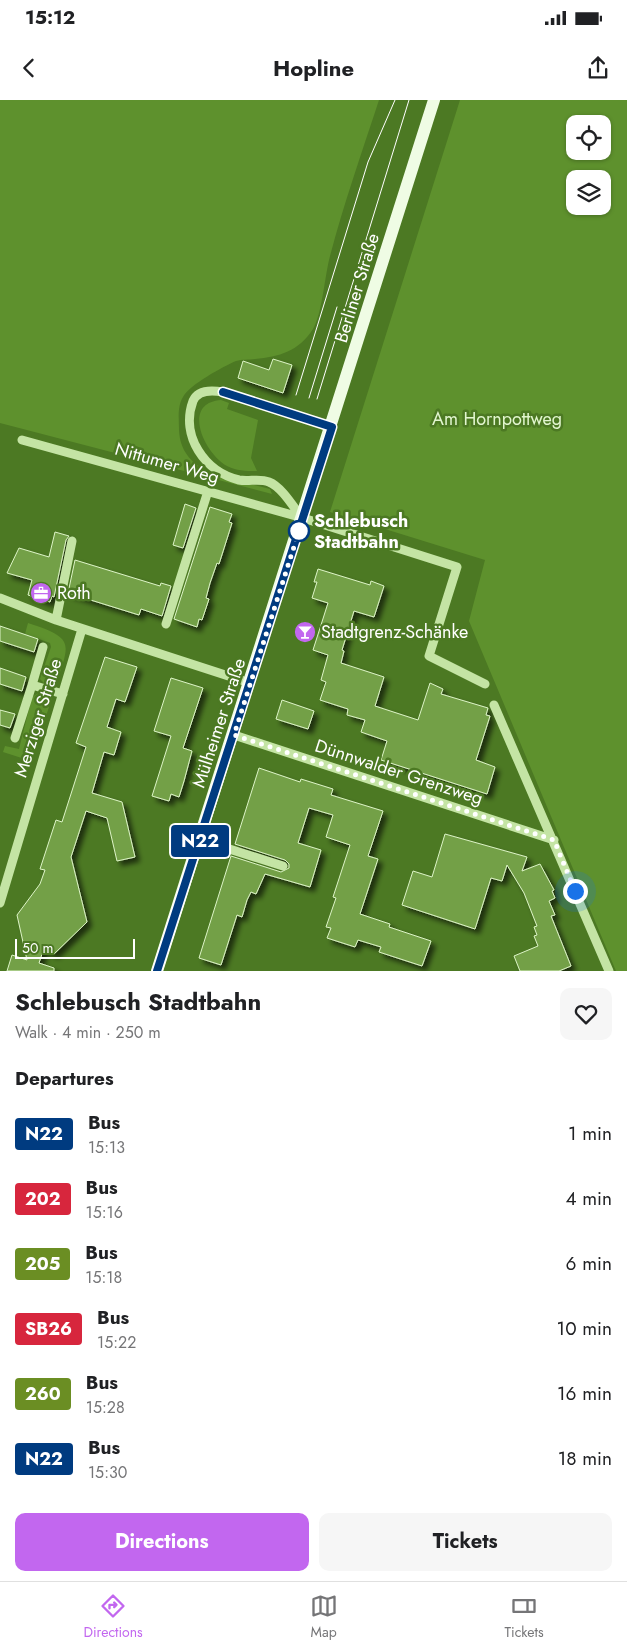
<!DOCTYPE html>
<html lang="en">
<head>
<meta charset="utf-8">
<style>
	:root { --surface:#fff; --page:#f6f6f6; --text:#202124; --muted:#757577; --line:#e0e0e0; --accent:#c267ef }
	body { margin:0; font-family:Jost,sans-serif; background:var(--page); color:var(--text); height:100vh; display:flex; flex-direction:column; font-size:19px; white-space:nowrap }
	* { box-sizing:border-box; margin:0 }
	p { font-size:16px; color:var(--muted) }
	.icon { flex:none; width:28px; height:28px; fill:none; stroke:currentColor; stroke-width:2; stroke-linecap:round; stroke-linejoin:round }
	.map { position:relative; height:871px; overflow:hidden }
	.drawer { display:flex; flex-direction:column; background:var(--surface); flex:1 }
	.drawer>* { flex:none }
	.badge { padding:0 10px; border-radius:4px; font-size:18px; line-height:32px }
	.tools { position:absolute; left:566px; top:15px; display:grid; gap:10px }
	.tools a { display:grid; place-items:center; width:45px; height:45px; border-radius:10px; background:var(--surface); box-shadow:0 1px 4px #0004; font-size:25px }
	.scale { position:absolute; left:15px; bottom:12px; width:120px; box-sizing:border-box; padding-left:5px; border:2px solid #fff; border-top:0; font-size:14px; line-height:18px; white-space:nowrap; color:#fff; -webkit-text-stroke:4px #4c7923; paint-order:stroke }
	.you { position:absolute; width:25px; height:25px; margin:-12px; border:4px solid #fff; border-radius:50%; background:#1a73e8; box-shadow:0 0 0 8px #1a73e833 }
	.map>.badge { position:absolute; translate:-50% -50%; box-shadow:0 0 0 2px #fff }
	h2 { padding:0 15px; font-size:19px; line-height:45px }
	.round { display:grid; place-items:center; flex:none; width:52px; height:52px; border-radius:10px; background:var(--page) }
	.overview { display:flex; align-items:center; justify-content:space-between; height:85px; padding:0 15px }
	h1 { font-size:24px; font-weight:700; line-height:38px }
	.button { display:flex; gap:10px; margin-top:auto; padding:10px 15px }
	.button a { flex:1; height:58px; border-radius:10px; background:var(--accent); color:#fff; font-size:20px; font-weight:700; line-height:58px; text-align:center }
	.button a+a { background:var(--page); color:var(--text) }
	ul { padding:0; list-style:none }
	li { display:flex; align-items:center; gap:15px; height:65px; padding:0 15px }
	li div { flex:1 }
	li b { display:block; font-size:19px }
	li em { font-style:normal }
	li .badge { min-width:55px; font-weight:700; text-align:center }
	.status { display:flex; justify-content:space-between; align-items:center; height:35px; padding:0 25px; background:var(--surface); direction:ltr }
	.status svg { height:14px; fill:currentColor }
	header { display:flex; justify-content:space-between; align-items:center; height:65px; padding:0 15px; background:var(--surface); font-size:22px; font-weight:700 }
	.dock { display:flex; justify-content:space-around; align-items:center; height:70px; border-top:1px solid var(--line); background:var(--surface); font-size:14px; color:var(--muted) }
	.dock a { display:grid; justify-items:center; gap:2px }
	.dock .active { color:var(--accent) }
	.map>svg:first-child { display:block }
	.green { fill:#5e912d; fill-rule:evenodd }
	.building { fill:#73a047; stroke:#ddf4c7; filter:url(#shadow) }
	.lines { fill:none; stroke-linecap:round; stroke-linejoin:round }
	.minor { stroke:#c4e4a4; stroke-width:9 }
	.major { stroke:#effce4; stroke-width:12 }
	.tram { stroke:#fff; stroke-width:1 }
	.line-casing { stroke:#fff; stroke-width:11 }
	.line { stroke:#003b80; stroke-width:8 }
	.walk { stroke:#fff; stroke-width:5; stroke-dasharray:0 9 }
	.stop-dot { fill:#fff; stroke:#003b80; stroke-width:2.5 }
	.labels { text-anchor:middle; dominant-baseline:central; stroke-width:5; stroke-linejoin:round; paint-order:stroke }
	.street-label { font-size:18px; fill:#fff; stroke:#4c7923 }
	.park-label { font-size:18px; fill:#e2f6cf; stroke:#4c7923 }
	.stop-label { font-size:18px; font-weight:bold; fill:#fff; stroke:#4c7923; text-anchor:start }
	.poi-label { font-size:18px; fill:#fff; stroke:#4c7923; text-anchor:start }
</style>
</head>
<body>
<div class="status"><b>15:12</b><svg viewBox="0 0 49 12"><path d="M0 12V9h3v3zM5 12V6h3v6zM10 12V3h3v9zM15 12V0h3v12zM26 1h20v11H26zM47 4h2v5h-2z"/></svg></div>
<header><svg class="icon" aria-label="back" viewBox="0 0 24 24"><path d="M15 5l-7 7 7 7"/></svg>Hopline<svg class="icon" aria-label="share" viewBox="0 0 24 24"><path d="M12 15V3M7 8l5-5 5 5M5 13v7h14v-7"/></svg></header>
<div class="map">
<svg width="627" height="871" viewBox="0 0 627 871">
	<defs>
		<filter id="shadow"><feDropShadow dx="4.5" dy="4.5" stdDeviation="2.5" flood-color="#0009"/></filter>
	</defs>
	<rect width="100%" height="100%" fill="#4c7923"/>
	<path class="green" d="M 0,0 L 379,0 C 362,52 344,103 330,156 C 325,174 322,215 313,229 C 299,251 279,257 255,259 C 249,260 242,259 236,261 C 224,266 189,285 183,297 C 177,307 179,319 179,330 C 181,377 236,379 270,389 L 272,394 L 0,323 Z
		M 460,0 L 627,0 L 627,871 L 616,871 L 469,521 L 485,460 L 330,412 ZM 575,24 L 602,24 L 602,51 L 575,51 ZM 575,79 L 602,79 L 602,106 L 575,106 Z
		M 221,300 L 229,303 L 227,309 L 258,320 L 251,358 L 257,371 C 247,371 236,371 227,366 C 204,353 181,303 221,300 Z
		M 28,523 C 77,539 69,543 55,588 L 45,584 L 40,579 L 51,547 L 50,543 L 25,534 Z
		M 40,592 L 52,598 L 31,661 L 3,652 L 5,646 L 19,649 L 32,597 Z"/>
	<path class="building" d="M 273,259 L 292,265 L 283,293 L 238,278 L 243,261 L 269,270 Z
		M 185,404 L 196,408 L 183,448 L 173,445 Z
		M 210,407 L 232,414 L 229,422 L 232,423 L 219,464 L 217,463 L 210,483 L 206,498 L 209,499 L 202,520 L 199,519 L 197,527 L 174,519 Z
		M 55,432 L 69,436 L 66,440 L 54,497 L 52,496 L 50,502 L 28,495 L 32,480 L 7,473 L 19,448 L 49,457 Z
		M 75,460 L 160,486 L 161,483 L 171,486 L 162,516 L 141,509 L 139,515 L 68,493 Z
		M 318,469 L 370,485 L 371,481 L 384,486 L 374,517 L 354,511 L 342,550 L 344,551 L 341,563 L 384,577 L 375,606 L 418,620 L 430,583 L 443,589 L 441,594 L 488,608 L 486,615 L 490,616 L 476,660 L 495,667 L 487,694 L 381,660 L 387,641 L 361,632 L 365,620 L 347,615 L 348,609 L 320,600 L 326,582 L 321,580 L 328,555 L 313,550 L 328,503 L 312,498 L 317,482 L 314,482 Z
		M 0,526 L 38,539 L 34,552 L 0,541 Z
		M 105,557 L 137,567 L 125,602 L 116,599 L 107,627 L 121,632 L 114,655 L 104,652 L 92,693 L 122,702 L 135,757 L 117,761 L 107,718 L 86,711 L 71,757 L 87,822 L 54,854 L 44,848 L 39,863 L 54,868 L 54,871 L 7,871 L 12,855 L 27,860 L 17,815 L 40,784 L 45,770 L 40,769 L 56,720 L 62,722 L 86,647 L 76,643 Z
		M 0,568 L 26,577 L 22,591 L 0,584 Z
		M 171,578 L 203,588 L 183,648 L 192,651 L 184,681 L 179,697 L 171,694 L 169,701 L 152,696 L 171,636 L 154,631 Z
		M 282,600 L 314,611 L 308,629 L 276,619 Z
		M 0,610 L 15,614 L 10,628 L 0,625 Z
		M 259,668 L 300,682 L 301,679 L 333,689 L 331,695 L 383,711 L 368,756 L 378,759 L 360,814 L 390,824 L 389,827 L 431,841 L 422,866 L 379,852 L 381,847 L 358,840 L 355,847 L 327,838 L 331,828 L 326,827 L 336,798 L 333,797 L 350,745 L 326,737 L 333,715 L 309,708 L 298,743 L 321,750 L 310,787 L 265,774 L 256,794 L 251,792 L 247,800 L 242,817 L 237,815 L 221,865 L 199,858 L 231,756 L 281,772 L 289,768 L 289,764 L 285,760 L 235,744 Z
		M 445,734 L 527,757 L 522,771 L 540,764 L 554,790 L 552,791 L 555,798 L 549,801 L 555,815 L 551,816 L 571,866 L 559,871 L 520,871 L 514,856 L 538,846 L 534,836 L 537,835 L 534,827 L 537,826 L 524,793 L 507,765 L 502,781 L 491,778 L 475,829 L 402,805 L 413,771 L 432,777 Z"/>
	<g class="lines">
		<path class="minor" d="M 22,340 L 303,418 L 457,467 L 429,556 L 485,584
			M 302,418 C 294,408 282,387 269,382 C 259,378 249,382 239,380 C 205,372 180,336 193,301 C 198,289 212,290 223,292 L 331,327
			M 0,498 L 56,520 L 250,583
			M 56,520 L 72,441
			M 166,524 L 208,391
			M 32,585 L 43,547
			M 494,605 L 609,871
			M 234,635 L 554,740
			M 15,638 L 32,585 L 63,594
			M 201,740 L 283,766
			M 0,803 L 82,529"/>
		<path class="major" d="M 157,871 L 434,0"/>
		<path class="tram" d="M 296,295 L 368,62 L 395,0
			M 309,298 L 337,207
			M 317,299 L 409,0"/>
	</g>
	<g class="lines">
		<g class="line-casing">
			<path id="line" d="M 157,871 L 332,327 L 223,292"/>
		</g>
		<use href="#line" class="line"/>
		<path class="walk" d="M 299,431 L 234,635 L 554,740 L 575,791"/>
	</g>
	<defs>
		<g id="office-disc" transform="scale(1.125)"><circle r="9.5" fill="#c267ef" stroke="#4c7923"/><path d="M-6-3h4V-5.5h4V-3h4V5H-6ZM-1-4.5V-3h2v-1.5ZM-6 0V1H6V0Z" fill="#fff"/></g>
		<g id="bar-disc" transform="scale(1.125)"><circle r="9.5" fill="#c267ef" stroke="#4c7923"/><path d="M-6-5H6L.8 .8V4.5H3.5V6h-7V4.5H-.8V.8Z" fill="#fff"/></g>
	</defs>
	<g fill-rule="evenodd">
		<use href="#office-disc" x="41" y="493"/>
		<use href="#bar-disc" x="305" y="532"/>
	</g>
	<circle class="stop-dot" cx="299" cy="431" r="10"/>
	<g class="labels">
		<g class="street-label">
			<text transform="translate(357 188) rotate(-73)">Berliner Straße</text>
			<text transform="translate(167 363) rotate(16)">Nittumer Weg</text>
			<text transform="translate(38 618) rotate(-73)">Merziger Straße</text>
			<text transform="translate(219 623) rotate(-72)">Mülheimer Straße</text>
			<text transform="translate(399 672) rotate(18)">Dünnwalder Grenzweg</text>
		</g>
		<g class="park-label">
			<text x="497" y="319">Am Hornpottweg</text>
		</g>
		<g class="stop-label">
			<text x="314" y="421">Schlebusch<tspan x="314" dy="21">Stadtbahn</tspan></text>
		</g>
		<g class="poi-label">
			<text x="57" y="493">Roth</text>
			<text x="321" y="532">Stadtgrenz-Schänke</text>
		</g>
	</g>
</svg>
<div class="tools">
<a><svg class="icon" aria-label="locate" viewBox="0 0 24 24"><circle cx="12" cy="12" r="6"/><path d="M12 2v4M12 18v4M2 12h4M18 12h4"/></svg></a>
<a><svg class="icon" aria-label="layers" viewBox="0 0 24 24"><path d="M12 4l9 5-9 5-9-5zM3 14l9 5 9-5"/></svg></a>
</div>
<div class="scale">50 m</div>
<div class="you" style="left:575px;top:791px"></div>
<b class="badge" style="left:200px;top:741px;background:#003b80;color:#fff">N22</b>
</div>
<section class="drawer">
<div class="overview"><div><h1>Schlebusch Stadtbahn</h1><p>Walk · 4 min · 250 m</p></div><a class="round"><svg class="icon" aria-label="heart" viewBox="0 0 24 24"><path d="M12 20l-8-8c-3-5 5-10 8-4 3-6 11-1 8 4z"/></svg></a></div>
<h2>Departures</h2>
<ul>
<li><span class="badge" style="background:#003b80;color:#fff">N22</span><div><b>Bus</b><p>15:13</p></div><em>1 min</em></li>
<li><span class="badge" style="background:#d7263d;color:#fff">202</span><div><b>Bus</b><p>15:16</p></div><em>4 min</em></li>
<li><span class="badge" style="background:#6b8e23;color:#fff">205</span><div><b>Bus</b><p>15:18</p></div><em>6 min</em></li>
<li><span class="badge" style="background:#d7263d;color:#fff">SB26</span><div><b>Bus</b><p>15:22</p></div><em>10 min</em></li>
<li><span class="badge" style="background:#6b8e23;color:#fff">260</span><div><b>Bus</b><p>15:28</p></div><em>16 min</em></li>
<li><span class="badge" style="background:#003b80;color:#fff">N22</span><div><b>Bus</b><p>15:30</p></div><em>18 min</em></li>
</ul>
<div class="button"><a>Directions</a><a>Tickets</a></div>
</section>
<nav class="dock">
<a class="active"><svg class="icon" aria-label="directions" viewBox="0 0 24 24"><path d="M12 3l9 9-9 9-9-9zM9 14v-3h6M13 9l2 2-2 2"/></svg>Directions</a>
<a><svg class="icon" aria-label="map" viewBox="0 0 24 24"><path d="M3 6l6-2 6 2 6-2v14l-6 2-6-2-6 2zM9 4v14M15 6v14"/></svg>Map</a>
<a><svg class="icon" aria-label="tickets" viewBox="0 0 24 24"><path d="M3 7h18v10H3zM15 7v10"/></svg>Tickets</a>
</nav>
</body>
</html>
